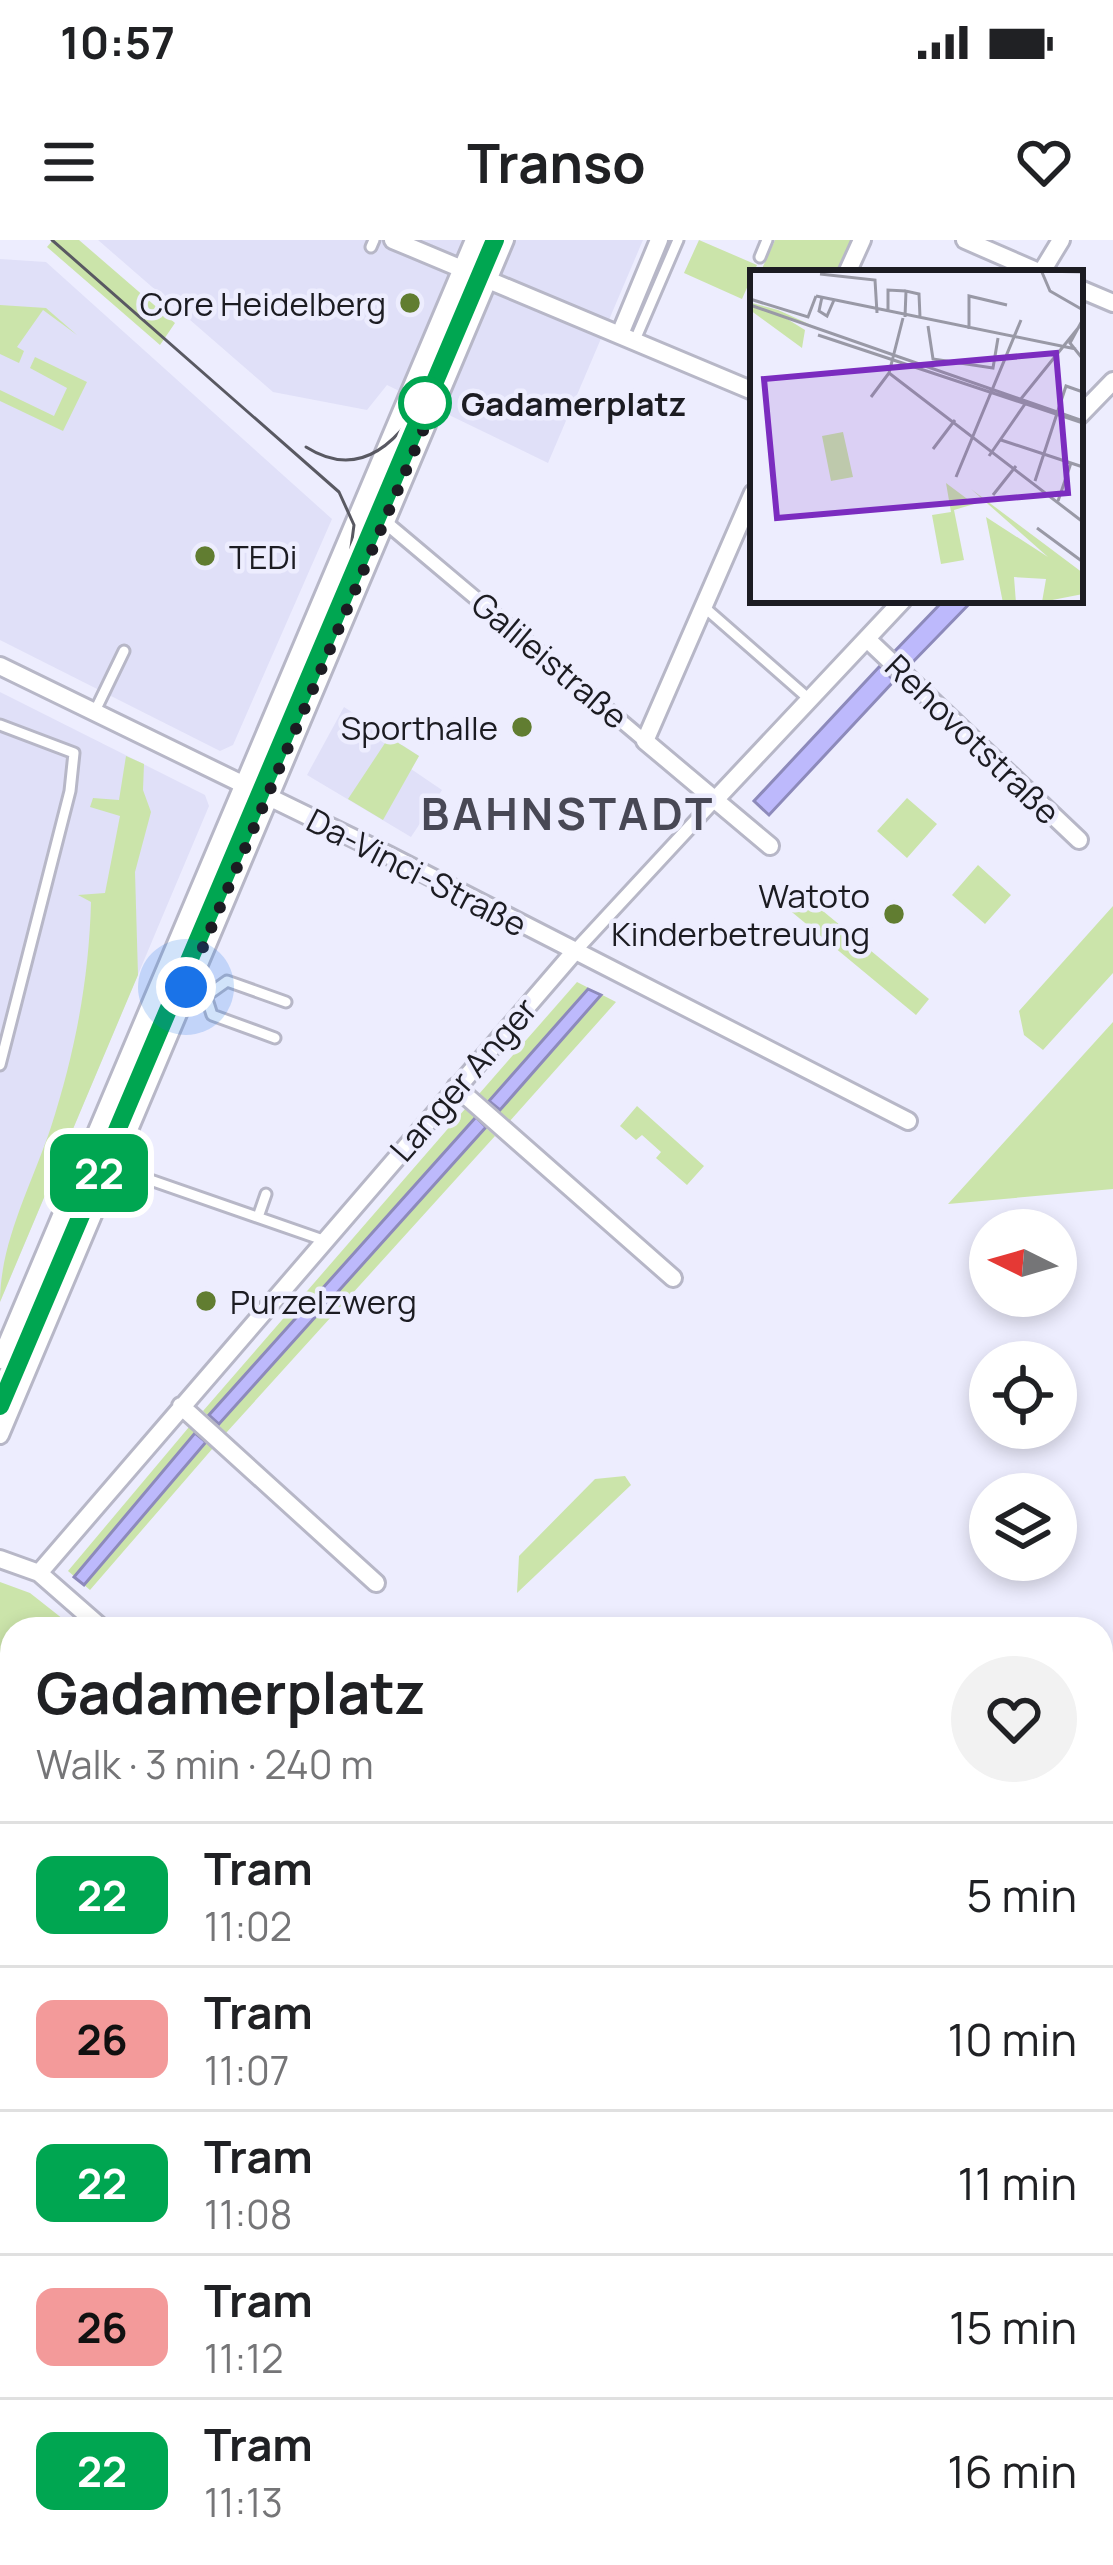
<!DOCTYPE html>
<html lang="en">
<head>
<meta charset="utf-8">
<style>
	:root { --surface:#fff; --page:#f2f2f2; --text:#202124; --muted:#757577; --line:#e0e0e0 }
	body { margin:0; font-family:Manrope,sans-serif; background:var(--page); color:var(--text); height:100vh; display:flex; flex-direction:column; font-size:45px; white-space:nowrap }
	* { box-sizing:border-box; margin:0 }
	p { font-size:39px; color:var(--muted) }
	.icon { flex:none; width:66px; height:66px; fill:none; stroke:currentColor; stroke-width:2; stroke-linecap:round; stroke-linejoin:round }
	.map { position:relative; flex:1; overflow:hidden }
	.sheet { position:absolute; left:0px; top:1377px; width:1113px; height:948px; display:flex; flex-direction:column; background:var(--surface); border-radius:36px 36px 0 0; box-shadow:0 6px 18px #0003 }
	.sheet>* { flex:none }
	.badge { padding:0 24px; border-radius:18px; font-size:42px; line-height:78px }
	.needle { width:78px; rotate:275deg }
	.tools { position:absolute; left:969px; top:969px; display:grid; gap:24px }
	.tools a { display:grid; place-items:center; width:108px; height:108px; border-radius:50%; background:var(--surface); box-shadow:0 6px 18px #0003; font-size:60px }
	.you { position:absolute; width:60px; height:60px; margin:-30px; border:9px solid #fff; border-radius:50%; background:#1a73e8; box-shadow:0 0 0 18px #1a73e833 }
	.map>.badge { position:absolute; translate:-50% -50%; box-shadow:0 0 0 6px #fff }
	.round { display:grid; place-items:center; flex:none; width:126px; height:126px; border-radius:63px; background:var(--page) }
	.overview { display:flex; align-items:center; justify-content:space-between; height:204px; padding:0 36px }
	h1 { font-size:57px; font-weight:700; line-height:90px }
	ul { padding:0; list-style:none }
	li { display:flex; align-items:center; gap:36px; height:144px; padding:0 36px; border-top:3px solid var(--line) }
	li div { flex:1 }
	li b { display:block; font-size:45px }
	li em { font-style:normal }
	li .badge { min-width:132px; font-weight:700; text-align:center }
	.status { display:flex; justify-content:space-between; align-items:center; height:84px; padding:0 60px; background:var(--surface); direction:ltr }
	.status svg { height:33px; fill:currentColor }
	header { display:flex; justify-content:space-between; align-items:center; height:156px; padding:0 36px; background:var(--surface); font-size:54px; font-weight:700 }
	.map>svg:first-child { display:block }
	.built { fill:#e0e0f8 }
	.green { fill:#cbe4aa }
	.water { fill:#bdb9fc; stroke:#8d8abb; stroke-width:3 }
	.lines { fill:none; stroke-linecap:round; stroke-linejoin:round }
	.service-casing { stroke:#b7b7c7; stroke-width:15 }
	.pedestrian-casing { stroke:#b7b7c7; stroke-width:18 }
	.minor-casing { stroke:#b7b7c7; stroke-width:22 }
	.service { stroke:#fff; stroke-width:9 }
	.pedestrian { stroke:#fff; stroke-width:12 }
	.minor { stroke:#fff; stroke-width:16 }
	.tram { stroke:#595962; stroke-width:3 }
	.line-casing { stroke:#fff; stroke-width:27 }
	.line { stroke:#00a651; stroke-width:18 }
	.walk { stroke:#1c1c22; stroke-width:12; stroke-dasharray:0 21.6 }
	.poi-dot { fill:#617d31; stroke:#ededfe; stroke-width:4.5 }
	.stop-dot { fill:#fff; stroke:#00a651; stroke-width:6 }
	.labels { text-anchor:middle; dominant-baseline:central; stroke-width:9; stroke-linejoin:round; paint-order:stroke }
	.poi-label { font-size:33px; fill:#1c1c22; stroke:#ededfe; text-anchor:end }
	.stop-label { font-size:33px; font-weight:bold; fill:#1c1c22; stroke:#ededfe; text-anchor:start }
	.street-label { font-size:33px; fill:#1c1c22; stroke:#ededfe }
	.district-label { font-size:45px; font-weight:bold; letter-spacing:3px; fill:#484855; stroke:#ededfe }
	.inset-road { fill:none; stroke:#9999a6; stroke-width:3 }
	.view { fill:#7b2cbf; fill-opacity:0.15; stroke:#7b2cbf; stroke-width:6 }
	.inset-edge { fill:none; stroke:#1c1c22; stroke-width:6 }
</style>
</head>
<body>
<div class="status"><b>10:57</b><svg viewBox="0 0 49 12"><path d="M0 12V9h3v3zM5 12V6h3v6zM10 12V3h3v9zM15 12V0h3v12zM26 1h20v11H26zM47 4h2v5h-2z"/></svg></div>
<header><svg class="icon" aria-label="menu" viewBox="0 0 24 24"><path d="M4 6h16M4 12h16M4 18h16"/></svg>Transo<svg class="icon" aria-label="heart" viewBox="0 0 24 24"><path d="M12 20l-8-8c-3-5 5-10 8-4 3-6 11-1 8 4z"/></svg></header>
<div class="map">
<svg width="1113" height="2325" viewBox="0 0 1113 2325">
	<rect width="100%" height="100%" fill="#ededfe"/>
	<path class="built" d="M 98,0 L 643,0 L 548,223 L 387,145 L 367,170 L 273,152 Z
		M 0,19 L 46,22 L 332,279 L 233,505 L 220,511 L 0,400 Z
		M 0,452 L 205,555 L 209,566 L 0,1062 Z
		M 344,467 L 419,516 L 411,529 L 442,550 L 411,597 L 307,535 Z"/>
	<path class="green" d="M 53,0 L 79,0 L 175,83 L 160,105 L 47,7 Z
		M 699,0 L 757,25 L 742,59 L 684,33 Z
		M 775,0 L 856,0 L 842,33 L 760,33 Z
		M 0,65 L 46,68 L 77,95 L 43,70 L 17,107 L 24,111 L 19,123 L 0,114 Z
		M 35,117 L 87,142 L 63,191 L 0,161 L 0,150 L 54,176 L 67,148 L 30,128 Z
		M 338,336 L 353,342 L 278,519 L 264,513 Z
		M 389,497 L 419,516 L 383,580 L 348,559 Z
		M 126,516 L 144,524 L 143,550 L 151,572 L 135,632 L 138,735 L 0,1062 C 0,1002 32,944 51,887 C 75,813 89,739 91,662 L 78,655 L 105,653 L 120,576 L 90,567 L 93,558 L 119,560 Z
		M 907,558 L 937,584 L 907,618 L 877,591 Z
		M 231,590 L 247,596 L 0,1178 L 0,1136 Z
		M 978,625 L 1011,655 L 985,684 L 952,655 Z
		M 800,652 L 929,759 L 916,775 L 787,668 Z
		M 1113,666 L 1113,733 L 1043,810 L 1024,795 L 1019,771 Z
		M 577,742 L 616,762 L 509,882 L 479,854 Z
		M 1113,782 L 1113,949 L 948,964 Z
		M 637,866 L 704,926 L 687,945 L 656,918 L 661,912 L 642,895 L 636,900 L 620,886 Z
		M 465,869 L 495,896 L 226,1193 L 203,1171 Z
		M 189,1187 L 213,1208 L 90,1350 L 68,1331 Z
		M 625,1236 L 631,1245 L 517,1353 L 519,1316 L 595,1239 Z
		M 0,1342 L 30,1353 L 63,1379 L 55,1389 L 12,1389 L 12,1442 L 0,1456 Z
		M 12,1856 L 12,1996 L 0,1997 L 0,1868 Z"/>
	<path class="water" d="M 944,360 L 973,360 L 909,426 L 894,412 Z
		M 880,426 L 894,441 L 769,575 L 754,561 Z
		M 588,749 L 601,755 L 500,870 L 489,861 Z
		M 476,877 L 486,887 L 219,1184 L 209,1175 Z
		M 195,1193 L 206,1202 L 84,1345 L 74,1337 Z"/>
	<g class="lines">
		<g class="service-casing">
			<path id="service" d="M 371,7 L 374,0
				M 760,17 L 767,0
				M 635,100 L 678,0
				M 704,367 L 809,459
				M 94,473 L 124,411
				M 0,485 L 74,513 L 70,551 L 0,825
				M 275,798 L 212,775 L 206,756 L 227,741 L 286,762
				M 113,927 L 323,1000
				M 258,977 L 266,954
				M 0,1580 L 12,1591"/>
		</g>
		<g class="pedestrian-casing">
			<path id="pedestrian" d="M 384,281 L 645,501
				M 575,711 L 715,560"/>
		</g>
		<g class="minor-casing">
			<path id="minor" d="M 393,0 L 753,151
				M 965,0 L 1041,33
				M 847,33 L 862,0
				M 1041,33 L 1061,0
				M 1080,49 L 1113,63
				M 620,94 L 659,0
				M 1080,175 L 1113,141
				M 753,253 L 645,501 L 770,606
				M 867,399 L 1079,600
				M 0,426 L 388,615 L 908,881
				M 715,560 L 903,360
				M 456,847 L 673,1038
				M 0,1120 L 474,0
				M 181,1166 L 376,1343
				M 0,1195 L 505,0
				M 0,1319 L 39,1333 L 103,1389
				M 39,1333 L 575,711"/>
		</g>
		<use href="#service" class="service"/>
		<use href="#pedestrian" class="pedestrian"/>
		<use href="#minor" class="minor"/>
		<path class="tram" d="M 52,0 L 339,252 L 354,285 L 350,315
			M 306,207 C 347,233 381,217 408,182
			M 0,1166 L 495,0"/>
	</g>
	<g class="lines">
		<g class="line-casing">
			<path id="line" d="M 0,1166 L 495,0"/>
		</g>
		<use href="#line" class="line"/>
		<path class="walk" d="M 186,747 L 428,179 L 425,163"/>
	</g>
	<g class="poi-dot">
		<circle cx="410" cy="63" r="12"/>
		<circle cx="205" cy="316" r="12"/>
		<circle cx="522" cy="487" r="12"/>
		<circle cx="894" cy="674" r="12"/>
		<circle cx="206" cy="1061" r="12"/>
	</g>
	<circle class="stop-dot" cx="425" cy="163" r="24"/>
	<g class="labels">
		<g class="poi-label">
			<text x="386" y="63">Core Heidelberg</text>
			<text x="229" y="316" text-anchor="start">TEDi</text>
			<text x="498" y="487">Sporthalle</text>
			<text x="870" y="655">Watoto<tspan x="870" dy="38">Kinderbetreuung</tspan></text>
			<text x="230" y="1061" text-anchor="start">Purzelzwerg</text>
		</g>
		<g class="stop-label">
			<text x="461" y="163">Gadamerplatz</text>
		</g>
		<g class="street-label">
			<text transform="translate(550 420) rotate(40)">Galileistraße</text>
			<text transform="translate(973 499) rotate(44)">Rehovotstraße</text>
			<text transform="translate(417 632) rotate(27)">Da-Vinci-Straße</text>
			<text transform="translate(463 839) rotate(-49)">Langer Anger</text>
		</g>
		<g class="district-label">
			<text x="568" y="573">BAHNSTADT</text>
		</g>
	</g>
	<g transform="translate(750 30)">
		<rect width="333" height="333" fill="#ededfe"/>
		<path d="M 2,33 L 28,40 L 70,59 L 29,44 L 55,60 L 52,78 L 0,40 ZM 93,162 L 103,207 L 81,211 L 72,166 ZM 196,213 L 224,234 L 204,240 L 214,290 L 191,294 L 182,245 L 201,242 ZM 221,219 L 333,303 L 333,324 L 292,332 L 296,309 L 264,307 L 266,333 L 253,333 L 236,247 L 298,287 Z" fill="#cbe4aa"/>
		<path class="inset-road" d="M 291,0 L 300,21 L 333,40M 291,1 L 333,2M 70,4 L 125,10 L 127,43M 66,26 L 326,79M 72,27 L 69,41 L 77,46 L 84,30M 0,29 L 58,47 L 66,26M 0,35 L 333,151M 138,42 L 138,20 L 156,21M 155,47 L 156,21 L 169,24 L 170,47M 178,56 L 183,89 L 243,98 L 248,68M 219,59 L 219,26 L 257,35M 68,65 L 333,153M 332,88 L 320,73 L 333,49M 139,103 L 333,252M 121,127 L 139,103 L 153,48M 270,130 L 333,52M 251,170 L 333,197M 183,179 L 205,150M 239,186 L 275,134M 206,207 L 271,50M 285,211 L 316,116 L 333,122M 243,225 L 266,196M 308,231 L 321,193M 287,258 L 333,292"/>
		<path class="view" d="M 306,83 L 318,223 L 27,248 L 14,109 Z"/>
		<rect width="333" height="333" class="inset-edge"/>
	</g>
</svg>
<div class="tools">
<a><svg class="needle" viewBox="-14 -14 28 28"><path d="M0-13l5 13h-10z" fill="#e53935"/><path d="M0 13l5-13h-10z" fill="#757577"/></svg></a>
<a><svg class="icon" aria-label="locate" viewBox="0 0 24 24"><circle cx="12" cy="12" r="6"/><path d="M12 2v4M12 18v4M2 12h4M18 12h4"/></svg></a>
<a><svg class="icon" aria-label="layers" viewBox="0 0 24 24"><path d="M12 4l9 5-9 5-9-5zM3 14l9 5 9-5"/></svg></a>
</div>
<div class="you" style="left:186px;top:747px"></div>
<b class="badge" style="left:99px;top:933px;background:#00a651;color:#fff">22</b>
<section class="sheet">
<div class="overview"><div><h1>Gadamerplatz</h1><p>Walk · 3 min · 240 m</p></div><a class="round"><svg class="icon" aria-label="heart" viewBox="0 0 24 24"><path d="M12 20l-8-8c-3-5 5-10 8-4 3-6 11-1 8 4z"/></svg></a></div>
<ul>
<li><span class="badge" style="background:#00a651;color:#fff">22</span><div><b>Tram</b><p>11:02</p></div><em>5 min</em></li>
<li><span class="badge" style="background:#f39a9a;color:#111">26</span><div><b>Tram</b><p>11:07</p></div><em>10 min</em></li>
<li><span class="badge" style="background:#00a651;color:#fff">22</span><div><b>Tram</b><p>11:08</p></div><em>11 min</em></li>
<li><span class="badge" style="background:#f39a9a;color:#111">26</span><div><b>Tram</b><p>11:12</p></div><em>15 min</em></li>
<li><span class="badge" style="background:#00a651;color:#fff">22</span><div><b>Tram</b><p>11:13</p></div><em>16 min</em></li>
</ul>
</section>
</div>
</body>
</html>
